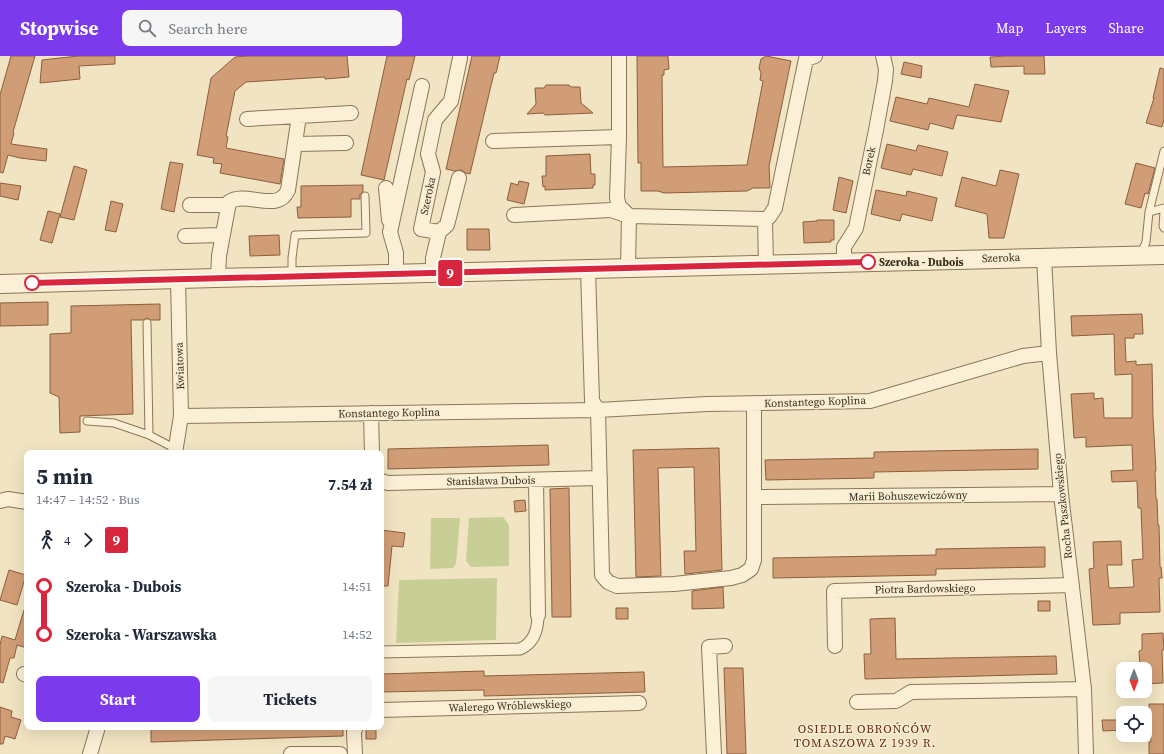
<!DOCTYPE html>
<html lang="en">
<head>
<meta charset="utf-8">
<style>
	:root { --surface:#fff; --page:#f6f6f7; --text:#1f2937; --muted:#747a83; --accent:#7c3aed }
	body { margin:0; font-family:"Source Serif 4",serif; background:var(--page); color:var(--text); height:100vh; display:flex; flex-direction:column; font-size:15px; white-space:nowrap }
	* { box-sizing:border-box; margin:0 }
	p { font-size:13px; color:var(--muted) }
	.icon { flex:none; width:22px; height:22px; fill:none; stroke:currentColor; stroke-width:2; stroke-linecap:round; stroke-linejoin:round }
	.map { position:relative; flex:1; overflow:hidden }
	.side { position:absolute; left:24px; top:394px; width:360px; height:280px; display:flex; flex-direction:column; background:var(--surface); border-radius:8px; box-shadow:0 4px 16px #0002 }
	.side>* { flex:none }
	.badge { padding:0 8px; border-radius:3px; font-size:14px; line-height:26px }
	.needle { width:26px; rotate:180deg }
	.controls { position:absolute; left:1116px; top:606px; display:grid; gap:8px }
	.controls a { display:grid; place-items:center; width:36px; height:36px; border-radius:8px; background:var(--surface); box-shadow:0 4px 16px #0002; font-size:20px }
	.map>.badge { position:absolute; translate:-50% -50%; box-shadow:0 0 0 2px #fff }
	.legs { display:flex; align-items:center; gap:6px; height:44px; padding:0 12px; font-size:13px }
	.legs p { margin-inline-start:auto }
	.overview { display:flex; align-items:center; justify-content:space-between; height:68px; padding:0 12px }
	h1 { font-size:22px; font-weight:700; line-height:30px }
	.action { display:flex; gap:8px; margin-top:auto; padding:8px 12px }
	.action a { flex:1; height:46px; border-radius:8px; background:var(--accent); color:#fff; font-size:16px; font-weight:700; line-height:46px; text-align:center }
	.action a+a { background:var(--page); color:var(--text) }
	ul { padding:0 12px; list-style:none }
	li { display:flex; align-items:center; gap:14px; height:48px; font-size:15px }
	li i { display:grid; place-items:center; width:6px; height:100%; margin:0 5px; background:currentColor }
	li i::after { content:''; width:10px; height:10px; margin:-5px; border:3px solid; border-radius:50%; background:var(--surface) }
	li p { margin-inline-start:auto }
	li:first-child i { background:linear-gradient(#0000 50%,currentColor 0) }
	li:last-child i { background:linear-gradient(currentColor 50%,#0000 0) }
	header { display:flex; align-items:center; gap:24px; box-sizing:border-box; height:56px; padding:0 20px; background:var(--accent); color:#fff }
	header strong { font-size:19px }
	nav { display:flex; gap:22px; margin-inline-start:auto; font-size:14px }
	.search { width:280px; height:36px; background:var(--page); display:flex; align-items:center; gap:10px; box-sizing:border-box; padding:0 14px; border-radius:8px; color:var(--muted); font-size:15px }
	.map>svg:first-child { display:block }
	.green { fill:#c8cf96 }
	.building { fill:#d19d76; stroke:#8c5e3d }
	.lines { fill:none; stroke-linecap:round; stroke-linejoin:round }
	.service-casing { stroke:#8c7558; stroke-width:9 }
	.pedestrian-casing { stroke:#8c7558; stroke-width:13 }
	.minor-casing { stroke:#8c7558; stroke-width:16 }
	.tertiary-casing { stroke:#8c7558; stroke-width:20 }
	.service { stroke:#fbf0d6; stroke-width:7 }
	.pedestrian { stroke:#fbf0d6; stroke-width:11 }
	.minor { stroke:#fbf0d6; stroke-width:14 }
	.tertiary { stroke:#fbf0d6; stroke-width:18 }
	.line-1-casing { stroke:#fff; stroke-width:9 }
	.line-1 { stroke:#d7263d; stroke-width:6 }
	.stop-1-dot { fill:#fff; stroke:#d7263d; stroke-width:2 }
	.labels { text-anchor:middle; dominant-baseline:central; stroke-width:3; stroke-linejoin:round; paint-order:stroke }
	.street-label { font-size:11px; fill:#3b2c1d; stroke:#f7edd2 }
	.stop-label { font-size:11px; font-weight:bold; fill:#3b2c1d; stroke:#f7edd2; text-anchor:start }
	.neighbourhood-label { font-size:12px; letter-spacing:1px; fill:#6a2c1a; stroke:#f7edd2 }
</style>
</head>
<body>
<header>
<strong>Stopwise</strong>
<div class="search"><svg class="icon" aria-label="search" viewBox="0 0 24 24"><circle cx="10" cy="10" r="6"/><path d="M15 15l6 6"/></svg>Search here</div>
<nav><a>Map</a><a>Layers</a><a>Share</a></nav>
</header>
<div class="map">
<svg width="1164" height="698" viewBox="0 0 1164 698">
	<rect width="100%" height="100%" fill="#f1e4c2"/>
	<path class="green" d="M 503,461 L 509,469 L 509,510 L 471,511 L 466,505 L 469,462 Z
		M 431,462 L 460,462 L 456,508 L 453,512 L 430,513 Z
		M 497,522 L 496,584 L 396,587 L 399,524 Z"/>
	<path class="building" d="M 11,0 L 35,0 L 13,76 L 14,77 L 11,88 L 47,93 L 46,105 L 20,102 L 8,99 L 3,117 L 0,116 L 0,39 Z
		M 78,0 L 115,0 L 115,8 L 79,10 L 80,23 L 40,27 L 42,4 Z
		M 247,0 L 347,0 L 349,21 L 325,23 L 325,21 L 246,26 L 235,35 L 226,80 L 228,81 L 226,92 L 284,103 L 280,128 L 220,117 L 222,108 L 213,107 L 214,102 L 197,99 L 211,22 L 235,1 Z
		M 387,0 L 415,0 L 409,24 L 407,23 L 384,124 L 361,119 Z
		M 472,0 L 500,0 L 496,17 L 494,17 L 470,118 L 466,117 L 461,114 L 455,115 L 446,113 Z
		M 637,0 L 668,0 L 669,13 L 664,14 L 664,19 L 662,19 L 663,111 L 747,109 L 763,25 L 760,24 L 761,17 L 759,12 L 761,3 L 766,0 L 791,5 L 769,110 L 770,132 L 753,132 L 747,135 L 664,137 L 658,135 L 641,135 L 641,107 L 638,107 Z
		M 1006,0 L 1044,0 L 1045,18 L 1024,18 L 1024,10 L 991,11 L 990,1 Z
		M 904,6 L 922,10 L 921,22 L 901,18 Z
		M 1160,12 L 1164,13 L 1164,64 L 1162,71 L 1146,67 L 1154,42 L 1153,42 Z
		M 975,28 L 1009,35 L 1001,66 L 957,59 L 953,73 L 930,67 L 928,74 L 890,65 L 896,41 L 927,48 L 929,42 L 969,51 Z
		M 546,29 L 569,29 L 571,31 L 580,31 L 581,47 L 593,57 L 545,59 L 543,57 L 527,58 L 536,48 L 535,32 L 544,32 Z
		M 887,88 L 916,95 L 918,89 L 948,96 L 942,120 L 913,113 L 911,119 L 881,112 Z
		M 590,98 L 591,118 L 595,118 L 595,129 L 593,129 L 593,132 L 545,134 L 545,130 L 543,131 L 542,120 L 546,120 L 546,100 Z
		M 170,106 L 183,108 L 174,156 L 161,153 Z
		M 1136,107 L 1155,112 L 1148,138 L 1145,137 L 1141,152 L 1125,148 Z
		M 74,110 L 87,114 L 74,164 L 60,161 Z
		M 1000,114 L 1019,118 L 1004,182 L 989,182 L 987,158 L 955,150 L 962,121 L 996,130 Z
		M 839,121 L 853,125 L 846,157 L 833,154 Z
		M 519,125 L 529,127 L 524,148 L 507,144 L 511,127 L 518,129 Z
		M 0,127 L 21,130 L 18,144 L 0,140 Z
		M 363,129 L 363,136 L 360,138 L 360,143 L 351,143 L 351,161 L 298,162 L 297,151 L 301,151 L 301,130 Z
		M 876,134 L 906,140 L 907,135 L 937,142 L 932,165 L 902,158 L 900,165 L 871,158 Z
		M 111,145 L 123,148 L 116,176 L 105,174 Z
		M 48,155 L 60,158 L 52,187 L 40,184 Z
		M 817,164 L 834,164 L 834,184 L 831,184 L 831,186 L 804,187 L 803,166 L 817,165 Z
		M 467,173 L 489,173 L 490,194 L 467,194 Z
		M 279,179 L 280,199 L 250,200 L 249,180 Z
		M 48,246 L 48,269 L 0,270 L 0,247 Z
		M 160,248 L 160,264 L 151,264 L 147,262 L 143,264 L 131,264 L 133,358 L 80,360 L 80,376 L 60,377 L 59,341 L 50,337 L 50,278 L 71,277 L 71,250 Z
		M 1142,258 L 1143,278 L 1134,278 L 1134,282 L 1125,282 L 1126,306 L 1136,305 L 1136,309 L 1152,308 L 1153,361 L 1156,415 L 1155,415 L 1156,443 L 1157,443 L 1158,469 L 1159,469 L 1160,511 L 1161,511 L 1162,522 L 1159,522 L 1160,556 L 1120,557 L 1120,568 L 1093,569 L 1089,513 L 1094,512 L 1093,486 L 1121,485 L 1122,509 L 1107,509 L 1109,532 L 1134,531 L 1132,504 L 1143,503 L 1141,452 L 1138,452 L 1137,425 L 1112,426 L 1111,415 L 1133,414 L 1132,389 L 1086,391 L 1086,381 L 1074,382 L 1071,338 L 1094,337 L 1094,343 L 1103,342 L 1104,362 L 1132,362 L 1132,318 L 1115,319 L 1114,278 L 1072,280 L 1071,260 Z
		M 548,389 L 549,409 L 388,413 L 388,393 Z
		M 719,392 L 722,514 L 685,518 L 684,495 L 696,495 L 694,411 L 658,412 L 661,520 L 636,521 L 633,394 Z
		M 1038,393 L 1038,413 L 874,416 L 874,422 L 766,424 L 765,404 L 874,402 L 874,396 Z
		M 569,432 L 571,561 L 552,561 L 550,433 Z
		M 525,444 L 526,455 L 515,456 L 514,445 Z
		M 381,474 L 405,477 L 403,491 L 392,490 L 388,530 L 381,530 Z
		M 1045,491 L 1045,511 L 936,513 L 936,519 L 773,522 L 773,502 L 936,499 L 936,493 Z
		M 9,514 L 26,519 L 17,549 L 0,544 Z
		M 723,531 L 724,552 L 692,553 L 692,535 Z
		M 1038,545 L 1050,545 L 1050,555 L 1038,555 Z
		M 616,552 L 628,552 L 628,563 L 616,563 Z
		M 24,554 L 27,554 L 27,592 L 17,589 L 14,602 L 10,602 L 3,627 L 0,626 L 0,589 L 2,580 L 15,584 Z
		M 895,562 L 896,603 L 1056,600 L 1057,618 L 865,623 L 864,598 L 871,598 L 870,563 Z
		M 1163,577 L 1164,594 L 1162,594 L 1163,627 L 1145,628 L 1145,613 L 1140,613 L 1139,595 L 1142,594 L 1142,578 Z
		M 724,612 L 743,612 L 746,698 L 727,698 Z
		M 484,615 L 484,620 L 644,616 L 645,636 L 484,640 L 484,634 L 381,636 L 381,618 Z
		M 1149,648 L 1164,648 L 1164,698 L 1149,698 L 1149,686 L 1151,686 Z
		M 0,651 L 12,655 L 11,661 L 21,664 L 15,683 L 5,680 L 3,688 L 0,688 Z
		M 1102,664 L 1123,664 L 1123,674 L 1103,675 Z
		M 151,671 L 343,671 L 343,680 L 151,686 Z
		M 366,672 L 376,672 L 376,683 L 366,683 Z"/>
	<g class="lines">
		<g class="service-casing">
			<path id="service" d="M 1149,156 L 1164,152
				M 1164,156 L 1163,170 L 1164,172
				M 1136,197 L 1143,193 L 1146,186 L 1149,156 L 1164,95
				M 292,220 L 292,202 L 295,179 L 366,177 L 365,140
				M 147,267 L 149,379
				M 87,365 L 114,367 L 149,379 L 176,393"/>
		</g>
		<g class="pedestrian-casing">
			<path id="pedestrian" d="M 381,596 L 520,593 C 534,587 538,573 538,559"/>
		</g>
		<g class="minor-casing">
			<path id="minor" d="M 619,0 L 619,81 L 617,142 L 619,150 L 629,160 L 628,212
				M 247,63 L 299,60
				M 493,85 L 619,81
				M 296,88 L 346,87
				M 386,132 L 389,164
				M 190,149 L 227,149
				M 514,159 L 611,154 L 629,160 L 765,163
				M 439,176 L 421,173 L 433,116 L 428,98 L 435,64 L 451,45 L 460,2
				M 185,180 L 222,179
				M 1044,201 L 1049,297 L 1061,438 L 1084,633 L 1086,698
				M 844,207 L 844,191 L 856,172 L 876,74 L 885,25 L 886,13 L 883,0
				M 766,209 L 765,163 L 769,161 L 775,152 L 806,3 L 815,0
				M 588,213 L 592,345 L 598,354
				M 433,217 L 433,202 L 439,176 L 447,169 L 459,122
				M 396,218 L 396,197 L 390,176 L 422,30
				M 218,222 L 219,200 L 229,146 C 246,134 278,158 288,134 L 299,60 L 351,57
				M 598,354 L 602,519 L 608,526 L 617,530 L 674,528 L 731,522 L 742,519 L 751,513 L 754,504 L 754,347
				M 371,357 L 372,397
				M 181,360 L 598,354 L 707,348 L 870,345 L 1023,300 L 1049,297
				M 175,397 L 181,360 L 178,223
				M 536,424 L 538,559
				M 381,425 L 388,427 L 600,422
				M 754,441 L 1061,438
				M 0,445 L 8,443 L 27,446
				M 835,590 L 834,535 L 1072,529
				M 24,618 L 27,619
				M 857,646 L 896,645 L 911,636 L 1084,633
				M 381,654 L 639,647
				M 90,698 L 98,671
				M 291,698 L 340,698
				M 355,698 L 354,676 L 356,671
				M 714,698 L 709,591 L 725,590"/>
		</g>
		<g class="tertiary-casing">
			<path id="tertiary" d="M 0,228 L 178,223 L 1164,199"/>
		</g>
		<use href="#service" class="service"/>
		<use href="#pedestrian" class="pedestrian"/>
		<use href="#minor" class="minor"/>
		<use href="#tertiary" class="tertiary"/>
	</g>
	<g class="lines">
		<g class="line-1-casing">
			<path id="line-1" d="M 32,227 L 868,206"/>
		</g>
		<use href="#line-1" class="line-1"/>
	</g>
	<g class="stop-1-dot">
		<circle cx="868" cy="206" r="7"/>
		<circle cx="32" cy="227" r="7"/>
	</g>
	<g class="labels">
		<g class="street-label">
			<text transform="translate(869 105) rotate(-78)">Borek</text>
			<text transform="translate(428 140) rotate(-78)">Szeroka</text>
			<text transform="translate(1001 202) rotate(-2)">Szeroka</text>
			<text transform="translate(180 310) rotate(-92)">Kwiatowa</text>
			<text transform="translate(815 346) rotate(-2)">Konstantego Koplina</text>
			<text transform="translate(389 357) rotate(-1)">Konstantego Koplina</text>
			<text transform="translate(491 425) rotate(-1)">Stanisława Dubois</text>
			<text transform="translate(908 440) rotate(-1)">Marii Bohuszewiczówny</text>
			<text transform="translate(1063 450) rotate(-96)">Rocha Paszkowskiego</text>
			<text transform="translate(925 533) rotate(-1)">Piotra Bardowskiego</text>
			<text transform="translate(510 650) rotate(-2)">Walerego Wróblewskiego</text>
		</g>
		<g class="stop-label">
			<text x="879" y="206">Szeroka - Dubois</text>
		</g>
		<g class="neighbourhood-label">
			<text x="865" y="673">OSIEDLE OBROŃCÓW<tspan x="865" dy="14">TOMASZOWA Z 1939 R.</tspan></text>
		</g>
	</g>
</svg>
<div class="controls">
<a><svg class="needle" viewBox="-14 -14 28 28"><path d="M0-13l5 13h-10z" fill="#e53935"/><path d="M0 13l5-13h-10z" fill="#747a83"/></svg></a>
<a><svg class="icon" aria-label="locate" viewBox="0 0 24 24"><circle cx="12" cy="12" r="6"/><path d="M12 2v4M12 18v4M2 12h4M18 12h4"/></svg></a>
</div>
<b class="badge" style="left:450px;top:217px;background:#d7263d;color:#fff">9</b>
<section class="side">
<div class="overview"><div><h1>5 min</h1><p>14:47 – 14:52 · Bus</p></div><b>7.54 zł</b></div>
<div class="legs"><svg class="icon" aria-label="walk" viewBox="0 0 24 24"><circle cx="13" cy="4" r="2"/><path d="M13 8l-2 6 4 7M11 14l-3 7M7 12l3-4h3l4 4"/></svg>4<svg class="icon" aria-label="forward" viewBox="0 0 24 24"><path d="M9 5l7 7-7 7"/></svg><b class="badge" style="background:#d7263d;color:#fff">9</b></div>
<ul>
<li><i style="color:#d7263d"></i><b>Szeroka - Dubois</b><p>14:51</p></li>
<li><i style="color:#d7263d"></i><b>Szeroka - Warszawska</b><p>14:52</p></li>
</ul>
<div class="action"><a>Start</a><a>Tickets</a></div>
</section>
</div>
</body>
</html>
